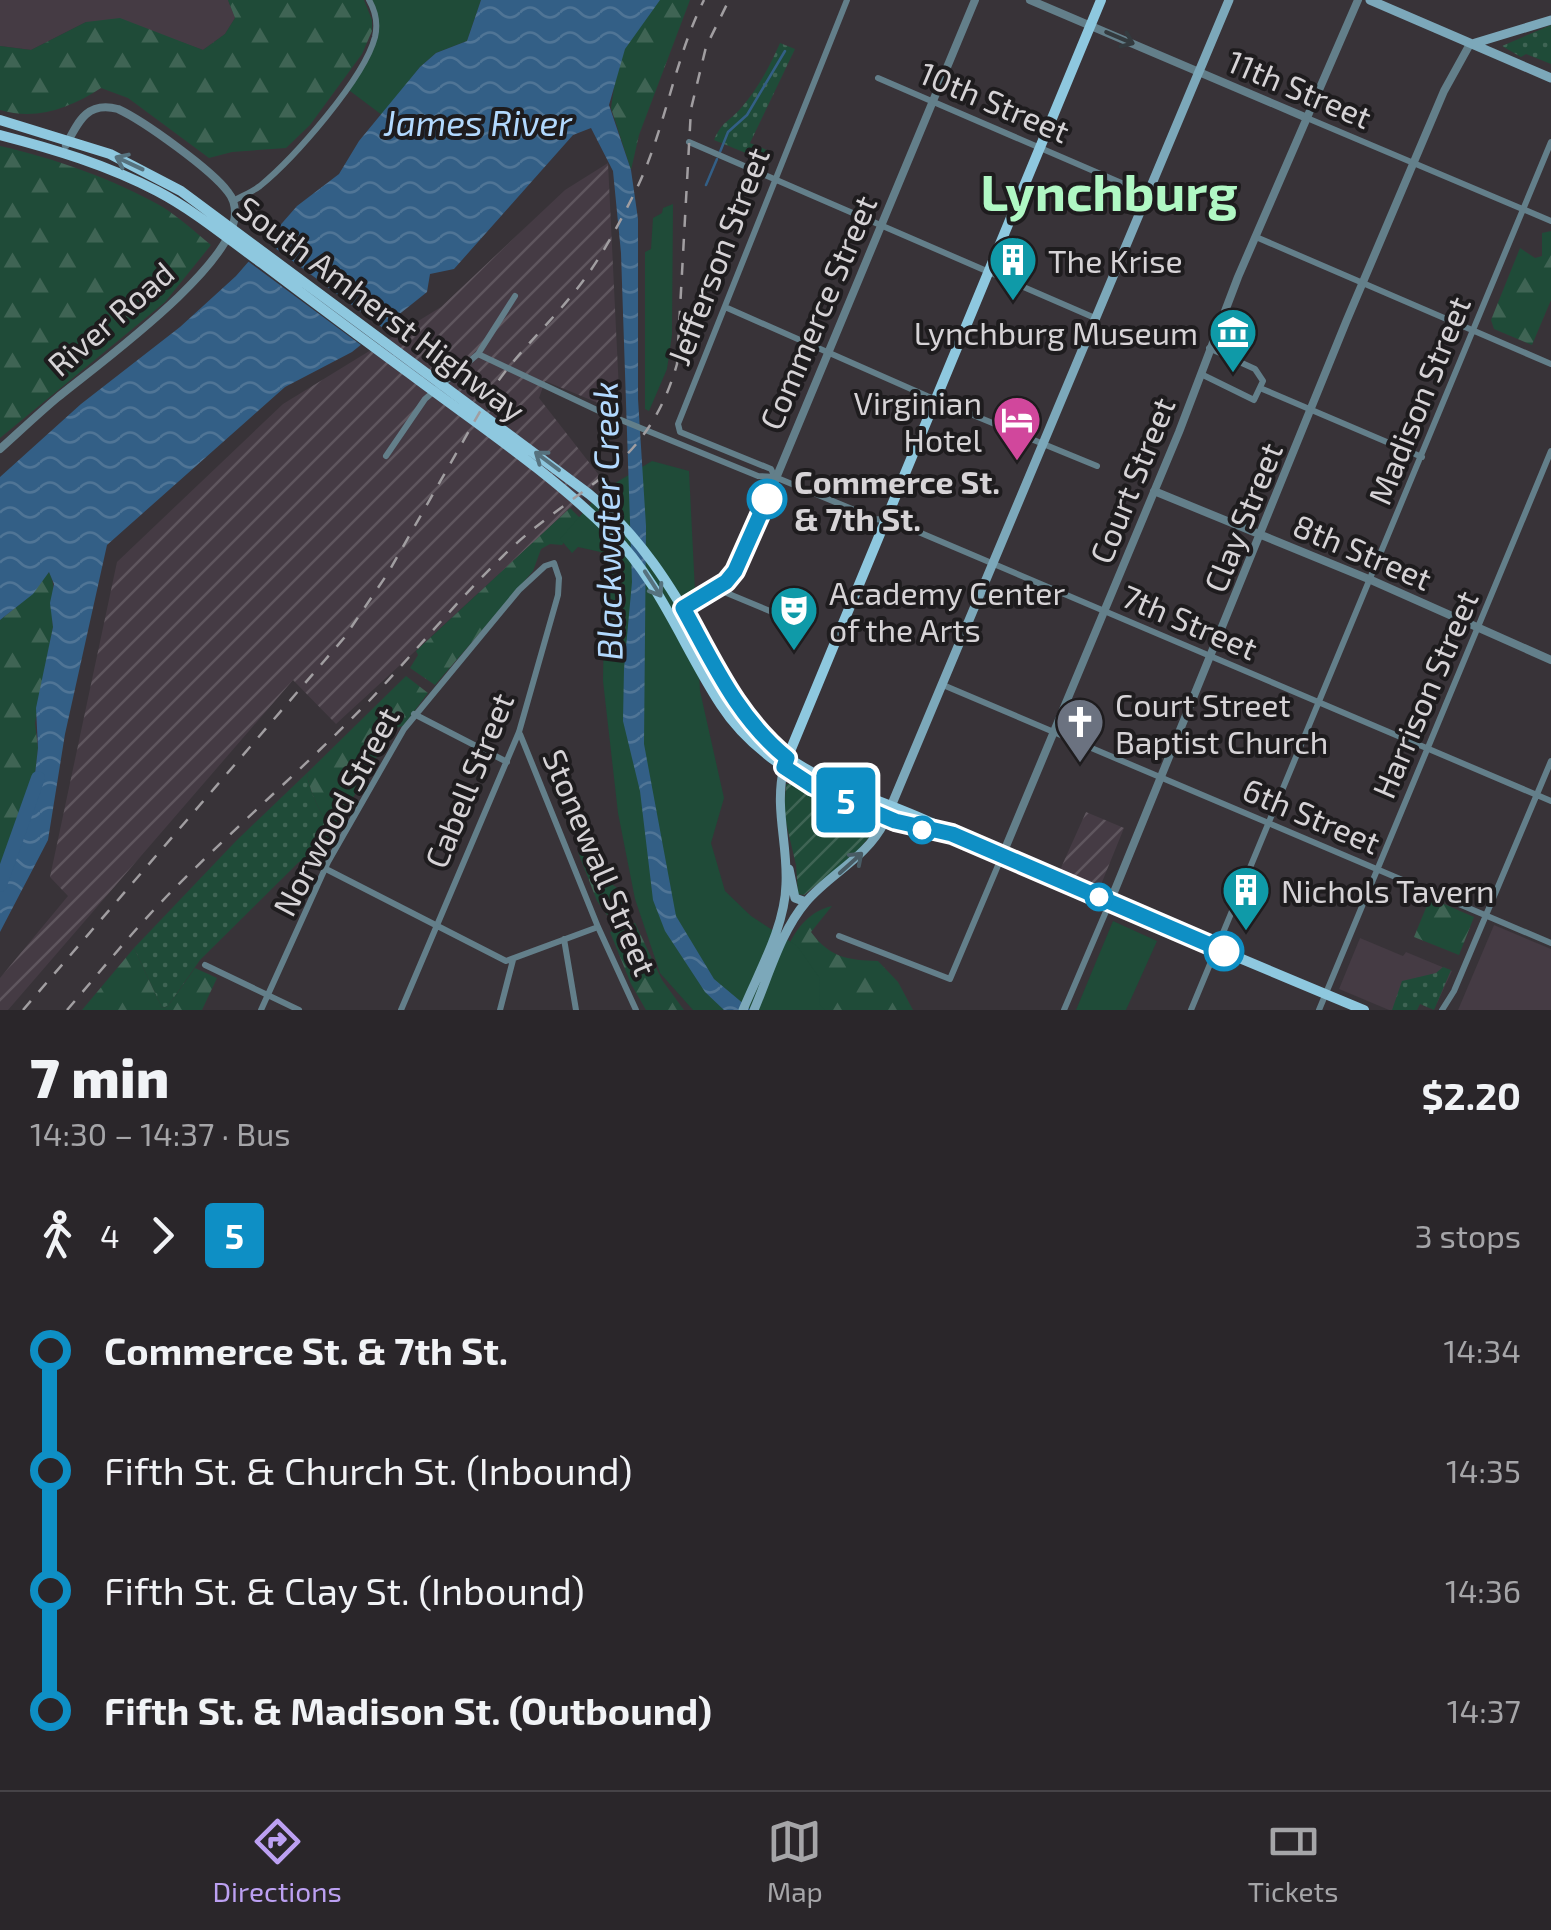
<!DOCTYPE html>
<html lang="en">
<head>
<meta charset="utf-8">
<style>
	:root { --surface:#2a262a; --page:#322e32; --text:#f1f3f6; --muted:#a5a5a8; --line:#464347; --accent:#bca0f2 }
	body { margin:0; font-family:"Exo 2",sans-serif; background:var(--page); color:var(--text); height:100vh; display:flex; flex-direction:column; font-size:38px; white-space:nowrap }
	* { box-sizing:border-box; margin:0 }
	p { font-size:32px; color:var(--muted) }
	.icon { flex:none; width:55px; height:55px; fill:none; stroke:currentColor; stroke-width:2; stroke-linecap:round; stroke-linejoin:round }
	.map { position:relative; height:1010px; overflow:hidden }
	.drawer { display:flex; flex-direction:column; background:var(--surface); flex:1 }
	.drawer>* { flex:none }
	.badge { padding:0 20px; border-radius:8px; font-size:35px; line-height:65px }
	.map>.badge { position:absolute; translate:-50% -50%; box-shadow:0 0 0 5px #fff }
	.legs { display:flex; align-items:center; gap:15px; height:110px; padding:0 30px; font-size:32px }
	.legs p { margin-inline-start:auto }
	.head { display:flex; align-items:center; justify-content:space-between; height:170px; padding:0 30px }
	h1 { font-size:55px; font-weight:800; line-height:75px }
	ul { padding:0 30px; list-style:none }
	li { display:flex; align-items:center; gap:35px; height:120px; font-size:38px }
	li i { display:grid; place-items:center; width:15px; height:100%; margin:0 12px; background:currentColor }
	li i::after { content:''; width:25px; height:25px; margin:-12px; border:8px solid; border-radius:50%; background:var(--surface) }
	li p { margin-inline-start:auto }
	li:first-child i { background:linear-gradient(#0000 50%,currentColor 0) }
	li:last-child i { background:linear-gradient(currentColor 50%,#0000 0) }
	.tabs { display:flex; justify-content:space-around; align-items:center; height:140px; border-top:2px solid var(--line); background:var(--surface); font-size:28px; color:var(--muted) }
	.tabs a { display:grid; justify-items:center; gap:5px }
	.tabs .selected { color:var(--accent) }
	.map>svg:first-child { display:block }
	.built { fill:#453b44 }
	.industrial { fill:url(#industrial-furrows) }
	.grass { fill:url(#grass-dots) }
	.forest { fill:url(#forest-firs) }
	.park { fill:#1f4b38 }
	.garden { fill:url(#garden-furrows) }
	.water { fill:url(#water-waves) }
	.pier { fill:#383338 }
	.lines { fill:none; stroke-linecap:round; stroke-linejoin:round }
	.stream { stroke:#335f86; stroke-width:2.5 }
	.river { stroke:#335f86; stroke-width:14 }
	.minor { stroke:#637f8a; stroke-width:6 }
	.tertiary { stroke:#637f8a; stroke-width:8 }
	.secondary { stroke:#7ca8ba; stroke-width:9 }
	.primary { stroke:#8ec8df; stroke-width:10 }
	.rail { stroke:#a19ea1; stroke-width:2.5; stroke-dasharray:12 12; stroke-linecap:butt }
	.oneway { stroke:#333a3e }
	.oneway2 { stroke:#56727e }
	.oneway3 { stroke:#485b64 }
	.line-1-casing { stroke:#fff; stroke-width:22 }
	.line-1 { stroke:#0e8fc5; stroke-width:15 }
	.stop-1-dot { fill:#fff; stroke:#0e8fc5; stroke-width:5 }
	.labels { text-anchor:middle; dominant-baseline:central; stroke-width:8; stroke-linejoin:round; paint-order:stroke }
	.street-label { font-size:32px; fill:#d6d3d6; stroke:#1e1c1e }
	.poi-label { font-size:32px; fill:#d6d3d6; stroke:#1e1c1e; text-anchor:start }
	.stop-label { font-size:32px; font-weight:bold; fill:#d6d3d6; stroke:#1e1c1e; text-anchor:start }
	.water-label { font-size:35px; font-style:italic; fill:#b2d9fe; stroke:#1e1c1e }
	.town-label { font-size:52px; font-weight:bold; fill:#b0f8c4; stroke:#1e1c1e }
</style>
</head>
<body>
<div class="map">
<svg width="1551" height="1010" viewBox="0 0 1551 1010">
	<defs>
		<pattern id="industrial-furrows" width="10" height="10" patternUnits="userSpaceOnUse" patternTransform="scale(2.5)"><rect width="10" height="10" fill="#453b44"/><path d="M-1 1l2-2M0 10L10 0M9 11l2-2" fill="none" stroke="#5f565e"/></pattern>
		<pattern id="grass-dots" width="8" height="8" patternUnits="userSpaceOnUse" patternTransform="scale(2.5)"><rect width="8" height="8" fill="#1f4b38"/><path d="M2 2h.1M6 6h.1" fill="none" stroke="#3f6454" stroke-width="1.8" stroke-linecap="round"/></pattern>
		<pattern id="forest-firs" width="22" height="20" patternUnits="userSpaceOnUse" patternTransform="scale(2.5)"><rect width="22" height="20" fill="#1f4b38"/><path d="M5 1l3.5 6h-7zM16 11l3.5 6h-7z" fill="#3f6454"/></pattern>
		<pattern id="garden-furrows" width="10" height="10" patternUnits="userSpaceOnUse" patternTransform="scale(2.5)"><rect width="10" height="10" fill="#1f4b38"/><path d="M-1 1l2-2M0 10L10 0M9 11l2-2" fill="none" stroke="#3f6454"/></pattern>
		<pattern id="water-waves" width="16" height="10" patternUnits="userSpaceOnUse" patternTransform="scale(2.5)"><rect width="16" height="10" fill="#335f86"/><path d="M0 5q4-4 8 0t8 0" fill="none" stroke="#507596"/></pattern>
	</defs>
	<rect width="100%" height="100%" fill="#383338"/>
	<path class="built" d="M 0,0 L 228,0 L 235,18 L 225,34 L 203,50 L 178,41 L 86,22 L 31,50 L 0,46 Z
		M 1494,925 L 1551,949 L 1551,1010 L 1458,1010 Z
		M 1360,938 L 1403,956 L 1406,952 L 1452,971 L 1437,1003 L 1420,1003 L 1416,1010 L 1389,1010 L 1339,989 Z"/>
	<path class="industrial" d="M 608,163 L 620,412 L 545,381 L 539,398 L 602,479 L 336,724 L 293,680 L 8,1010 L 0,1010 L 0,978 L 68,896 L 50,877 L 117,562 L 283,404 L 441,307 L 565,190 Z
		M 1086,812 L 1124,828 L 1100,887 L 1060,870 Z"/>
	<path class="grass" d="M 1551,25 L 1551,64 L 1526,54 L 1521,57 L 1502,46 Z
		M 780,43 L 795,49 L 750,143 L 774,153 L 770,163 L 714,140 C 722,121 729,122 741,108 C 757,90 770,66 780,43 Z
		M 307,773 C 309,791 322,817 333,832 L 319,856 L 299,862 L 200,960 L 168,1006 L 162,1008 L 134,948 L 236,841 Z
		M 1443,967 L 1451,970 L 1434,1010 L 1420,1004 L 1417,1010 L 1392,1010 L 1402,981 L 1436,973 Z"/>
	<path class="forest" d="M 228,0 L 364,0 L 372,20 L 372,31 L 362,54 L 310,125 L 286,148 L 232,152 L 209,158 L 128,98 L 101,88 C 70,108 37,121 0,110 L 0,46 L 31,50 L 86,22 L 120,18 L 203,50 L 225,34 L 235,18 Z
		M 651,0 L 690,0 L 639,135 L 631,170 L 611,108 L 621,41 Z
		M 0,146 C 54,158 113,179 161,206 C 179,217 195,232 211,245 L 165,302 L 0,438 Z
		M 1551,231 L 1551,300 L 1532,345 L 1494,329 L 1491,320 L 1520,248 L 1535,258 L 1542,256 L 1542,233 Z
		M 570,508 L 581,519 L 562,545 L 550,544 L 541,549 L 533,571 L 435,685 L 410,668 L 418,655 L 416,651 Z
		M 49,572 C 58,587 50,609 53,627 L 35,723 L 38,748 L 30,818 L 0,872 L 0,620 L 20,604 Z
		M 406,676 L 428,693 L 403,726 L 393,729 L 333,832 C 322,817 309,791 307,773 Z
		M 599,844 L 613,885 L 623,892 L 631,904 L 607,915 L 597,901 L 578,852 Z
		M 1430,898 L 1474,917 L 1459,955 L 1414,937 Z
		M 832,906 L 811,932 C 830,958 848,960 878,961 L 898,982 L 913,1010 L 764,1010 C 779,973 788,916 832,906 Z
		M 635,923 L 662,980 L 684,1010 L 646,1010 L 631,984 L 610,932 Z
		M 134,948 L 162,1008 L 168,1006 L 195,968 L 217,978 L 202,1010 L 82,1010 Z"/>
	<path class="park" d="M 369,0 L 481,0 L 467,41 L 436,53 L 420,67 L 382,115 L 346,88 C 361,61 387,31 369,0 Z
		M 673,204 L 672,335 L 667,369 L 649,411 L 645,409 L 645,252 L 651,249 L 653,218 L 662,213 L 663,208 Z
		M 652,461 L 689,471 L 700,691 L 724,798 L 711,843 L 725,891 L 751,916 L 797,946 L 819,977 L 820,1005 L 825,1010 L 693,1010 L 660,973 L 635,899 L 618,813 L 603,681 L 605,553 L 578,547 L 572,553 L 560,539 L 602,491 Z
		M 1113,921 L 1157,941 L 1126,1010 L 1076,1010 Z"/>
	<path class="garden" d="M 786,784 L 796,784 L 871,819 L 876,829 L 852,857 L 804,895 L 798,894 L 796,865 L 784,814 Z"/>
	<path class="water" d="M 481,0 L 660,0 L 625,49 L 609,105 L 631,170 L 638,219 L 638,399 L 646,526 L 644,744 L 676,916 L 714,979 L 751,1010 L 724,1010 L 705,992 L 665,931 L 653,900 L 640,791 L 623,721 L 624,669 L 632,582 L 621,253 L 613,171 L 591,128 L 573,135 L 454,269 L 430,274 L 427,292 L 352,352 L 285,387 L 107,545 L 65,734 L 48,840 L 0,932 L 0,872 L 30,818 L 38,748 L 36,708 L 53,627 L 50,603 L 54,584 L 49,572 L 33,594 L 0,620 L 0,477 L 81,404 L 180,327 L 236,276 L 297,206 L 339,174 L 359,141 L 420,67 L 436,53 L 467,41 Z"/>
	<path class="pier" d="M 263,239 L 387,331 L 365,348 L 245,259 Z"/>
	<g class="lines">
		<path class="stream" d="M 720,152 L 728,132 L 747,115 L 785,51
			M 706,185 L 717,159"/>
		<path class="river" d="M 0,885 L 38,778"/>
		<path class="minor" d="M 878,78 L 1147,194
			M 1307,118 L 1551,221
			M 689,142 L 1095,318
			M 233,201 C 242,196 252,192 260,186 C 294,158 364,79 375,37 C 378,24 376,12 369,0
			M 1256,237 L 1551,364
			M 725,307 L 927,396 L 1097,466
			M 478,354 L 599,411 L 758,476 L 775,477 L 876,519 L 895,522 L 1551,801
			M 1201,374 L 1254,400 L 1263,381 L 1255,369 L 1209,348
			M 1260,388 L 1422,457
			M 386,456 L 425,399 L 478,354 L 515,296
			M 775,477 L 771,469 L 680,432 L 678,424 L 847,0
			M 717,589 L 806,626
			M 943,685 L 1551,943
			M 414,714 L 507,762
			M 520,734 L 598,927 L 636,1010
			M 326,869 L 506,961 L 598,927
			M 839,936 L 950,979 L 1002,856
			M 564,939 L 576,1010
			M 205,965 L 299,1010
			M 261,1010 L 328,862 L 404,729 L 519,590 L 545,566 L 554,563 L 559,578 L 558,595 L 519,732 L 401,1010
			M 500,1010 L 513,960
			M 1064,1010 L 1110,902
			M 1191,1010 L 1551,142
			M 1319,1010 L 1551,451
			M 1442,1010 L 1454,991 L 1551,761"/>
		<path class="tertiary" d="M 1030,0 L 1307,118
			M 0,449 C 19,432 38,414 57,398 C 97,365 235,266 235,213 C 235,206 233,198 228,192 C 212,170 144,121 118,109 C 88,101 79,120 66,145
			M 1154,491 L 1371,580 L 1551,660
			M 672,615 L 726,582 L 747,548 L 975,0
			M 1002,856 L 1179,432 L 1238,277 L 1358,0
			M 1110,902 L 1346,322 L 1444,91 L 1470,44"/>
		<path class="secondary" d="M 1370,0 L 1551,78
			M 1472,44 L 1551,20
			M 789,869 L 795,898 L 806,902
			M 743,1010 C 759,971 785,927 786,884 C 788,843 774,808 784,767
			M 754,1010 C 769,975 781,931 806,902 C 831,873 866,858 884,823 L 1229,0"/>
		<path class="primary" d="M 0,120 L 110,154 L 181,191 L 589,494 C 639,535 672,587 703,644 C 721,676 736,713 764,739 C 812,783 874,796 932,823 C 1074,889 1219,950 1364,1010
			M 0,135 C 54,149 107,165 157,191 C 195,211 228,239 263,264 C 312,301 360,337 409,373 C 477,424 551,473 611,533 C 661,583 683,647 721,705 C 764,772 870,821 946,833
			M 786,761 L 1101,0"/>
		<path class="rail" d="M 23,1010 L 344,638 L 388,573 L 494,387 C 520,349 555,319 583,281 C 604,253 621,220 637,188 C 666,127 674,60 704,0
			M 67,1010 C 100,972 132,932 167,896 C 233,829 304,768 369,701 C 414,653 456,602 503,556 C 575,485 646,473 677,364 L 691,109 L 706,47 L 729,0"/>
	</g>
	<defs><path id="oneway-shaft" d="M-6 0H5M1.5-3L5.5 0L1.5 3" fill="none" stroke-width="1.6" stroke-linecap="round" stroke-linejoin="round" transform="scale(2.5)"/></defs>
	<use class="oneway" href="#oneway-shaft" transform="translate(1120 38) rotate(23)"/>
	<g class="oneway2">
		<use href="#oneway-shaft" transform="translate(129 163) rotate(-155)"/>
		<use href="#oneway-shaft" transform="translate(547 461) rotate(-143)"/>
		<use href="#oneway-shaft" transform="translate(653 584) rotate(57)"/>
	</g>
	<use class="oneway3" href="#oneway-shaft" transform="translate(851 863) rotate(-42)"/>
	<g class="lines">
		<g class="line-1-casing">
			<path id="line-1" d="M 767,499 L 735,571 L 726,582 L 683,608 C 714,664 737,717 787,758 L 784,767 L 813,786 L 895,821 L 952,834 L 1224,951"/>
		</g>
		<use href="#line-1" class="line-1"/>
	</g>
	<defs>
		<g id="building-pin" transform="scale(2.5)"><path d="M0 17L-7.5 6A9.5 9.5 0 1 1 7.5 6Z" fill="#0f9aa8" stroke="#1e1c1e"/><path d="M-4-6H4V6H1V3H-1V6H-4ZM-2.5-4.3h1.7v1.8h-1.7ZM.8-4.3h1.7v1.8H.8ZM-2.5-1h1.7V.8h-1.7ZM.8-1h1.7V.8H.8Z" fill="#fff"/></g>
		<g id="museum-pin" transform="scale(2.5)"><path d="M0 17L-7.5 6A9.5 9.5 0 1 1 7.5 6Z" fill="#0f9aa8" stroke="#1e1c1e"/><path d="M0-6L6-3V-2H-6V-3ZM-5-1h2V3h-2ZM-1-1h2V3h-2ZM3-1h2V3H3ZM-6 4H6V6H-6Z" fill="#fff"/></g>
		<g id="hotel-pin" transform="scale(2.5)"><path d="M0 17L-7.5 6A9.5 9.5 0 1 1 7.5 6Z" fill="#d1479c" stroke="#1e1c1e"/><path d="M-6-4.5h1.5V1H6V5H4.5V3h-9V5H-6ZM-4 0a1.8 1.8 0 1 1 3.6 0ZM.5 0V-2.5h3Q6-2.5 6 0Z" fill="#fff"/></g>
		<g id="theatre-pin" transform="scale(2.5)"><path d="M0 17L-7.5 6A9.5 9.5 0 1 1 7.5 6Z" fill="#0f9aa8" stroke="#1e1c1e"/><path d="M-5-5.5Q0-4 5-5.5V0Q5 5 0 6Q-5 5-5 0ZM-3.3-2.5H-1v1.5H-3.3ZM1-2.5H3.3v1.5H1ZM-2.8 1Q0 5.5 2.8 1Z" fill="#fff"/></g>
		<g id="church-pin" transform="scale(2.5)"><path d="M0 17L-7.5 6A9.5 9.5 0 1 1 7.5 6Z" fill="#6b7280" stroke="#1e1c1e"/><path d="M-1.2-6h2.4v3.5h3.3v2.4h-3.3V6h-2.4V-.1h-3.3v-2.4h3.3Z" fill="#fff"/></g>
	</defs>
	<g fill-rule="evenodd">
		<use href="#building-pin" x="1013" y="260"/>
		<use href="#museum-pin" x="1233" y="332"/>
		<use href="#hotel-pin" x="1017" y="420"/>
		<use href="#theatre-pin" x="794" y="610"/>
		<use href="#church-pin" x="1080" y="722"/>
		<use href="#building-pin" x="1246" y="890"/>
	</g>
	<g class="stop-1-dot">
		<circle cx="767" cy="499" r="18"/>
		<circle cx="922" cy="830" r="12"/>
		<circle cx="1099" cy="897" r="12"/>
		<circle cx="1224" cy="951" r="18"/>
	</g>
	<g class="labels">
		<g class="street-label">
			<text transform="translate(1300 88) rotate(23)">11th Street</text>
			<text transform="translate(995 101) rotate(23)">10th Street</text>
			<text transform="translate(717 256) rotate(-69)">Jefferson Street</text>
			<text transform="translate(382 308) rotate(37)">South Amherst Highway</text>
			<text transform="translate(817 312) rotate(-67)">Commerce Street</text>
			<text transform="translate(110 318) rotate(-41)">River Road</text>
			<text transform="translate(1418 400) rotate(-68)">Madison Street</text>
			<text transform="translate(1131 480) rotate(-68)">Court Street</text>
			<text transform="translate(1242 517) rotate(-68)">Clay Street</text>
			<text transform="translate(1363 551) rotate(23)">8th Street</text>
			<text transform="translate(1190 621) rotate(23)">7th Street</text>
			<text transform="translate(1424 694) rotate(-67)">Harrison Street</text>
			<text transform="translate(468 780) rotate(-68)">Cabell Street</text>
			<text transform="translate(335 811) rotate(-62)">Norwood Street</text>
			<text transform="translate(1312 815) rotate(23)">6th Street</text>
			<text transform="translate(601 862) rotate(67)">Stonewall Street</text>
		</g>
		<g class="poi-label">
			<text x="1048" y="260">The Krise</text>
			<text x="1198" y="332" text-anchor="end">Lynchburg Museum</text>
			<text x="982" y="402" text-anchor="end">Virginian<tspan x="982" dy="37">Hotel</tspan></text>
			<text x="829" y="592">Academy Center<tspan x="829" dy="37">of the Arts</tspan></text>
			<text x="1115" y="704">Court Street<tspan x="1115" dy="37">Baptist Church</tspan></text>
			<text x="1281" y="890">Nichols Tavern</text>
		</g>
		<g class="stop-label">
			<text x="794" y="481">Commerce St.<tspan x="794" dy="37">&amp; 7th St.</tspan></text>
		</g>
		<g class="water-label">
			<text x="478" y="122">James River</text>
			<text transform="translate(606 521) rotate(-91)">Blackwater Creek</text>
		</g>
		<g class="town-label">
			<text x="1109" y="190">Lynchburg</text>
		</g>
	</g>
</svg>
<b class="badge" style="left:846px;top:800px;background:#0e8fc5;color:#fff">5</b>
</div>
<section class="drawer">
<div class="head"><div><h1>7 min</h1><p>14:30 – 14:37 · Bus</p></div><b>$2.20</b></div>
<div class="legs"><svg class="icon" aria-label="walk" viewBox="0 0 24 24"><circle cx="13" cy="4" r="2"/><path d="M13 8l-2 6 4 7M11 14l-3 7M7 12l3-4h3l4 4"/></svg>4<svg class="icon" aria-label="forward" viewBox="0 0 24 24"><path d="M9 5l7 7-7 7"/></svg><b class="badge" style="background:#0e8fc5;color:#fff">5</b><p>3 stops</p></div>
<ul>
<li><i style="color:#0e8fc5"></i><b>Commerce St. &amp; 7th St.</b><p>14:34</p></li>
<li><i style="color:#0e8fc5"></i><span>Fifth St. &amp; Church St. (Inbound)</span><p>14:35</p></li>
<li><i style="color:#0e8fc5"></i><span>Fifth St. &amp; Clay St. (Inbound)</span><p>14:36</p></li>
<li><i style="color:#0e8fc5"></i><b>Fifth St. &amp; Madison St. (Outbound)</b><p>14:37</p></li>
</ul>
</section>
<nav class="tabs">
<a class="selected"><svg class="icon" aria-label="directions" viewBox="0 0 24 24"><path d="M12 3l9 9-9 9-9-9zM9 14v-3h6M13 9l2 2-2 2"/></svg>Directions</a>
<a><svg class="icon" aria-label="map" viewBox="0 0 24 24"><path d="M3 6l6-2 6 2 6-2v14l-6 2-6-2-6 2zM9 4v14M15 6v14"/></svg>Map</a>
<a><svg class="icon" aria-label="tickets" viewBox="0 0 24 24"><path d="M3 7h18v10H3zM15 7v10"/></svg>Tickets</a>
</nav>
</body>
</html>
